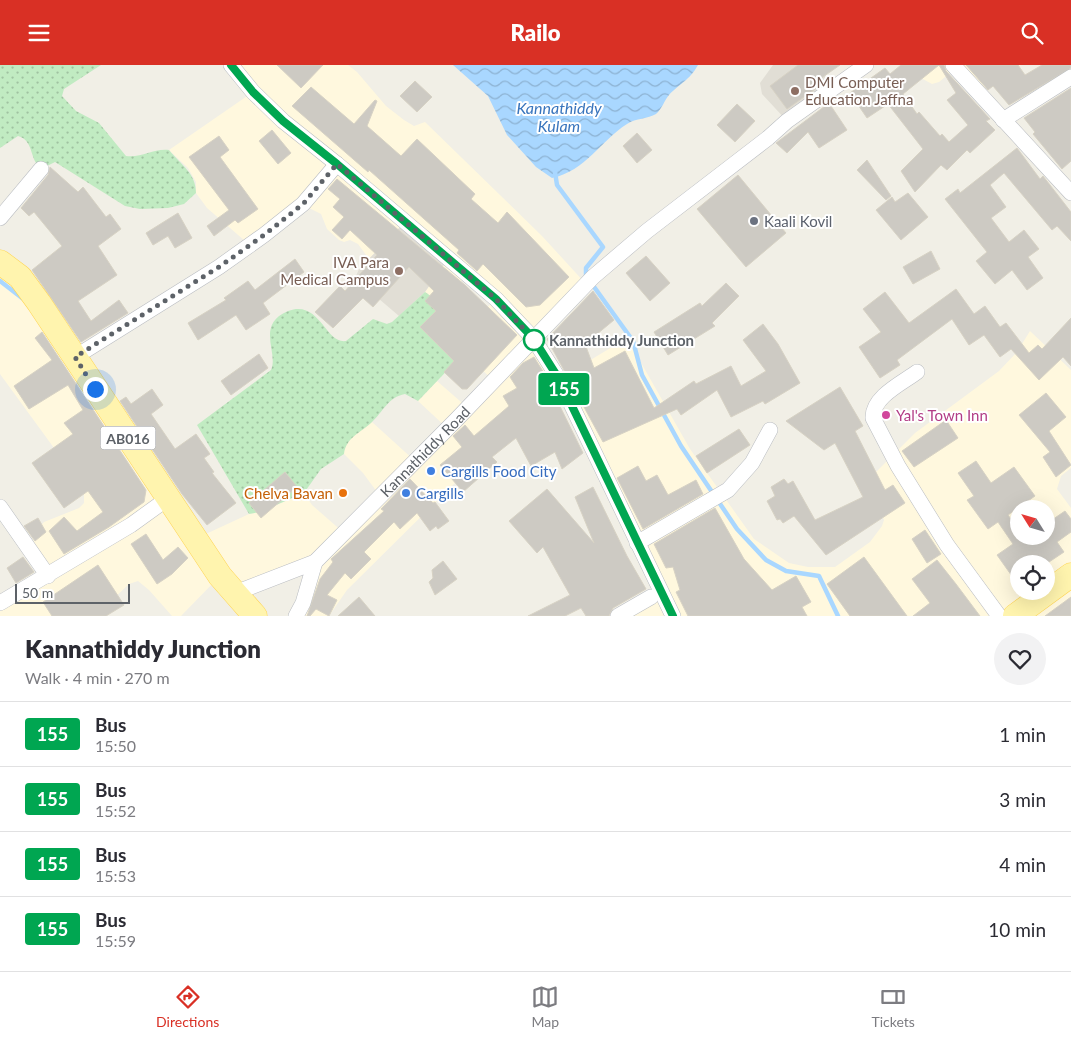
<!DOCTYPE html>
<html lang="en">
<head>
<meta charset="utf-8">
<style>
	:root { --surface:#fff; --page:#f2f2f3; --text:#2b2b33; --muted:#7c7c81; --line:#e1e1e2; --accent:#d93025 }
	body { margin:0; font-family:Lato,sans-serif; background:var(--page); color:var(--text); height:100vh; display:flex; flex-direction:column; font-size:19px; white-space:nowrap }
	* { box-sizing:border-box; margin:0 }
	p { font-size:16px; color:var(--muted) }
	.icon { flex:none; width:28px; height:28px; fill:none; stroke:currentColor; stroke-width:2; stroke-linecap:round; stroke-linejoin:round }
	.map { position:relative; height:551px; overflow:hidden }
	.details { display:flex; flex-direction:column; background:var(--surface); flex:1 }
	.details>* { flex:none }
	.badge { padding:0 10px; border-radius:4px; font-size:18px; line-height:32px }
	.needle { width:32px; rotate:307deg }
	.controls { position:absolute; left:1010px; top:435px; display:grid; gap:10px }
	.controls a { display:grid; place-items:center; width:45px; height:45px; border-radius:50%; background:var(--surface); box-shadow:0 5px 20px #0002; font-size:25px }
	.scale { position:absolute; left:15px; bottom:12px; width:115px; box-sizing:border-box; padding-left:5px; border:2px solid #5d6268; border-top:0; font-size:14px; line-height:18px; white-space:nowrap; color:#5d6268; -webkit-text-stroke:4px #fff; paint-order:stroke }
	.you { position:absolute; width:25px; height:25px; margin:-12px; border:4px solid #fff; border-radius:50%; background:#1a73e8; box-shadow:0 0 0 8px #1a73e833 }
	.map>.badge { position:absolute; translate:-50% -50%; box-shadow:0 0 0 2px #fff }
	.round { display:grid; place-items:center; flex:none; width:52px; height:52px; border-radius:26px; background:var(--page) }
	.overview { display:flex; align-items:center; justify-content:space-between; height:85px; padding:0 25px }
	h1 { font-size:24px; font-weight:800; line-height:38px }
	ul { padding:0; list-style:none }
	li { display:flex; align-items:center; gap:15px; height:65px; padding:0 25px; border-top:1px solid var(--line) }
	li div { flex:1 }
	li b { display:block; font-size:19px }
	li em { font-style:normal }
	li .badge { min-width:55px; font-weight:700; text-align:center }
	header { display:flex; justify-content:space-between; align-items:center; height:65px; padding:0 25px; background:var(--accent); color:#fff; font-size:22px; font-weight:800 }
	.tab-bar { display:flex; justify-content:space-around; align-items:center; height:70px; border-top:1px solid var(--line); background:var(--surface); font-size:14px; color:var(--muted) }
	.tab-bar a { display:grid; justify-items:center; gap:2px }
	.tab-bar .on { color:var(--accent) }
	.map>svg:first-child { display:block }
	.commercial { fill:#fff8de; fill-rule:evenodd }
	.education { fill:#e1ded5 }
	.green { fill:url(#green-dots) }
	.water { fill:url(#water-waves) }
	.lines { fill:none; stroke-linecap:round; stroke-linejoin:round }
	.stream { stroke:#a9d7ff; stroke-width:4.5 }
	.building { fill:#cdcac3; stroke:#d7d2c4; fill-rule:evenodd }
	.minor-casing { stroke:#b9bcc1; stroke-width:16 }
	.primary-casing { stroke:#ffd452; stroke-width:25 }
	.minor { stroke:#fff; stroke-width:15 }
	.primary { stroke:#fff4ae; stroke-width:24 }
	.line-casing { stroke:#fff; stroke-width:11 }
	.line { stroke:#00a651; stroke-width:8 }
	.walk { stroke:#5d6268; stroke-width:5; stroke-dasharray:0 9 }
	.education-dot { fill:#8d6e63; stroke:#fff; stroke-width:2 }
	.worship-dot { fill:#6b7280; stroke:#fff; stroke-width:2 }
	.stop-dot { fill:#fff; stroke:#00a651; stroke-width:2.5 }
	.hotel-dot { fill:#d1479c; stroke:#fff; stroke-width:2 }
	.shop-dot { fill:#3f7fe0; stroke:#fff; stroke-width:2 }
	.food-dot { fill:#e8710a; stroke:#fff; stroke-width:2 }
	.labels { text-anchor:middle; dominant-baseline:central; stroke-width:4; stroke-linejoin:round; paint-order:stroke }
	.shield { fill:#fff; stroke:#8e9195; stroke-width:1 }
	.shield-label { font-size:14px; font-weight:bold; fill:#5d6268 }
	.education-label { font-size:15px; fill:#785e54; stroke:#fff; text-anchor:start }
	.worship-label { font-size:15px; fill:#5b616d; stroke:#fff; text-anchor:start }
	.stop-label { font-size:15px; font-weight:bold; fill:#5d6268; stroke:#fff; text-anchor:start }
	.hotel-label { font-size:15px; fill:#b23c85; stroke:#fff; text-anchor:start }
	.street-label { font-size:15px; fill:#5d6268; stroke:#fff }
	.shop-label { font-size:15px; fill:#366cbe; stroke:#fff; text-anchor:start }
	.food-label { font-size:15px; fill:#c56008; stroke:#fff; text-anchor:end }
	.water-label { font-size:16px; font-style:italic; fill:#3975bd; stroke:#fff }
</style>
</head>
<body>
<header><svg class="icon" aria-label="menu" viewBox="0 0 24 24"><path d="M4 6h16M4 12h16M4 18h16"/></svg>Railo<svg class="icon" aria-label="search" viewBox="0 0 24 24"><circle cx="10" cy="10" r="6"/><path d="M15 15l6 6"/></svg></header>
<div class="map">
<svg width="1071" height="551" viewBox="0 0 1071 551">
	<defs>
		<pattern id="green-dots" width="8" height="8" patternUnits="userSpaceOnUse" patternTransform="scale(1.25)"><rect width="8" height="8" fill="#c1ebc2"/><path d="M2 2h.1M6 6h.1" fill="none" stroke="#a0c2a1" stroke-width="1.8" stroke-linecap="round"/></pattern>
		<pattern id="water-waves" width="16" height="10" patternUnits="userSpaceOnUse" patternTransform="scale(1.25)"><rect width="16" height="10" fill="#a9d7ff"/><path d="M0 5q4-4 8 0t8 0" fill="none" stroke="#8db2d2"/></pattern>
	</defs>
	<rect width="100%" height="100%" fill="#f1efe6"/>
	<path class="commercial" d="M 231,0 L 348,0 L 357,7 L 386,41 L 404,55 L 414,61 L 425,57 L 542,171 L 586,219 L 533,273 L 559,314 L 627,273 L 690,384 L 754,474 L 789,498 L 808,502 L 835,502 L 870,477 L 882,461 L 884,455 L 873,433 L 876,407 L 915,368 L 999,306 L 1017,287 L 1030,266 L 1071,305 L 1071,403 L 1061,411 L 1057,424 L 1071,443 L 1071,551 L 618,551 L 660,528 L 559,315 L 347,525 L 329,551 L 296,551 L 315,498 L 235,528 L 220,511 L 181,551 L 172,551 L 149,525 L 138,516 L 129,519 L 108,539 L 84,551 L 0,551 L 0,538 L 54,507 L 34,481 L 33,469 L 44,457 L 79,443 L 84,438 L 84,428 L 81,420 L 0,309 L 0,197 L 195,474 L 249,449 L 260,447 L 304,428 L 312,440 L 344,468 L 380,431 L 363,408 L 344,389 L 344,383 L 353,370 L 372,357 L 415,396 L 447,363 L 418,336 L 437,316 L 468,343 L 493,315 L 467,291 L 471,261 L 495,234 L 466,210 L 442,239 L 425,227 L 448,194 L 405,157 L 369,194 L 358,179 L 350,175 L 344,177 L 339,175 L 327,164 L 321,149 L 307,142 L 245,176 L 207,143 L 196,128 L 196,117 L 188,103 L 169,85 L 253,27 ZM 1019,444 L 1046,444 L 1046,471 L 1019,471 ZM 1019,499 L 1046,499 L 1046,526 L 1019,526 Z
		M 908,0 L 1021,0 L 978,27 L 956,3 L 939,17 L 932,19 L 921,13 Z"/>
	<path class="education" d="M 773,0 L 818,0 L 833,23 L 787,56 L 762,29 L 760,18 Z
		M 405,157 L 448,194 L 425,227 L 399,251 L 358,216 L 356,211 L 359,204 Z"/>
	<path class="green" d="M 0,0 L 101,0 L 64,24 L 62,31 L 76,46 L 99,58 L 126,91 C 142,93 154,83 169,85 C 181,100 196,108 196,128 L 184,139 L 168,143 L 140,144 L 125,141 L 55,97 L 41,104 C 29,94 34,75 18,71 L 0,83 Z
		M 425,227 L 442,239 L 461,291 L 418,336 L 405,329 C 388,332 383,347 372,357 C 361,368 346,372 344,389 L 321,404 L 304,428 L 260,447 L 249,449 L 197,360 L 271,305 C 279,288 255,260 288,246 C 320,234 325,279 346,276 L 373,254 L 387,259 L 392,257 Z"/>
	<path class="water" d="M 453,0 L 698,0 C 689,16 680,18 669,30 C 664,36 662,44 656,49 C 648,54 636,53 627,59 C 600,76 586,106 552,113 L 536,102 L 507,70 L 488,31 Z"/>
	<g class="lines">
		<path class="stream" d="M 555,107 L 557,120 L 603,182 L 586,203 L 586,211
			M 0,216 L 22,233
			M 592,219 L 633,276 L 642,310 L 681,381 L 737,464 L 766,495 L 786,506 L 819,511 L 838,551"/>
	</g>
	<path class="building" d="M 277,0 L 323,0 L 301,23 Z
		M 798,0 L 840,0 L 820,14 L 823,18 L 818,22 L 787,44 L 770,21 Z
		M 901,0 L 944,0 L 946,6 L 990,54 L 986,56 L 995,65 L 970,88 L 967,85 L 947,105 L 941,100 L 915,127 L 901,106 L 923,84 L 888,39 L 867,53 L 850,28 L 885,3 L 890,9 ZM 939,0 L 956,28 L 947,35 L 968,60 L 949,77 L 942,69 L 940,71 L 919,47 L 917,49 L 903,29 Z
		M 966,0 L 1018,0 L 1025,10 L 1042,0 L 1071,0 L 1071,3 L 1009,40 L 993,21 L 988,25 Z
		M 415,16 L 432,32 L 417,47 L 400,31 Z
		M 311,22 L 354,59 L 375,35 L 377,36 L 367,61 L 401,91 L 417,74 L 475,129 L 471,134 L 498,158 L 507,147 L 569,212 L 540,240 L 526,242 L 483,199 L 477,206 L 457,188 L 459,185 L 369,105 L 368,107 L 292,41 Z
		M 1071,23 L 1071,96 L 1062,104 L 1033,69 L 1035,67 L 1024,53 Z
		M 829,38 L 847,65 L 819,83 L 808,67 L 787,88 L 776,78 Z
		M 737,39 L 755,56 L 735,77 L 717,60 Z
		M 272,65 L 291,88 L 278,99 L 259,76 Z
		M 637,68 L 652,85 L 637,98 L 623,81 Z
		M 219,71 L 229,85 L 220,92 L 258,144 L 238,158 L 235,155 L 214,171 L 207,161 L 229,145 L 189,92 Z
		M 1017,83 L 1040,114 L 1043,111 L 1071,147 L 1071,176 L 1057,161 L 1052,165 L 1004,108 L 990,120 L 1006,142 L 991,153 L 1009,177 L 1024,165 L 1039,184 L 1028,192 L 1043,213 L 1027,225 L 1012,205 L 995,219 L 976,196 L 987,187 L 945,134 L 958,124 L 960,128 Z
		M 867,95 L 891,131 L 886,135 L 857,105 Z
		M 50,102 L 78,127 L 83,122 L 106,152 L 110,149 L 121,164 L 98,181 L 117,210 L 78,236 L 91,256 L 119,235 L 128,248 L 81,277 L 32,205 L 62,181 L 34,147 L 29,151 L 21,143 L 48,110 Z
		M 738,110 L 786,168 L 746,202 L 697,144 Z
		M 337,114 L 465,220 L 517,270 L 467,324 L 462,324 L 444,307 L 454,296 L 420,262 L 436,246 L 425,236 L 434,226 L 409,202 L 373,242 L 363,233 L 333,263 L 315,247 L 340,221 L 345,226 L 377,190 L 350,165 L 342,174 L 332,165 L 344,152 L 333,142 L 340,134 L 328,124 Z
		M 908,128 L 928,152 L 901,175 L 876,145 L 892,132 L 895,137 Z
		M 178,148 L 192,173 L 175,183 L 168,171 L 153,180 L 146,168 Z
		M 931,186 L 940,204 L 913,219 L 903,202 Z
		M 646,191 L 670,218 L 650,236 L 626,208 Z
		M 295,194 L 304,207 L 263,238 L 270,249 L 246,265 L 236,250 L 198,275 L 188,258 L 226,235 L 224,233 L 248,216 L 255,225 Z
		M 726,218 L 739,231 L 712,258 L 715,261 L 668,290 L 654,267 L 700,238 L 702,241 Z
		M 956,224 L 974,249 L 985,241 L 1000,262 L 1006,258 L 1029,288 L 1038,280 L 1042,284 L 1071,253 L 1071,301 L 1063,292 L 1039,315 L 1011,284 L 1000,292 L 984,270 L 969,280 L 952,254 L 897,295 L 900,300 L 880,313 L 859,282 L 881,267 L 863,244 L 885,227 L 909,258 Z
		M 593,226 L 614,255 L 585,279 L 594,303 L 625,286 L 654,343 L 694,316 L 696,319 L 731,301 L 741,321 L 766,306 L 743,275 L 763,259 L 778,279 L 800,318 L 765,339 L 763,336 L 731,352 L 717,325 L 681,350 L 677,344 L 603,377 L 547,274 Z
		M 42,267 L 146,425 L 144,437 L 109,462 L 64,489 L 49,466 L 64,452 L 77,466 L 103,447 L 88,426 L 64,443 L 32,398 L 73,369 L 64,358 L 83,345 L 68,320 L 29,344 L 14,321 L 52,295 L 35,273 Z
		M 259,289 L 268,303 L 231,330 L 221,316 Z
		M 534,292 L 549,316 L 548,317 L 583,388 L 562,404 L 555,387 L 531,401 L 516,373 L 492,392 L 497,397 L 463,427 L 440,400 L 462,382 L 453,371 L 465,360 L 474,371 L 509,341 L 503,331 L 517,323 L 510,312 L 523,298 Z
		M 840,322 L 863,361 L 855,366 L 885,425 L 893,420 L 905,438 L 826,490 L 794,451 L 783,458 L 780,454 L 777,455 L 767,436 L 775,431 L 771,422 L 784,414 L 788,419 L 793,416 L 815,455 L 863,432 L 835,378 L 824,385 L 786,356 Z
		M 152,324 L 163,340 L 151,349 L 175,384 L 196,369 L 210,389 L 204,393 L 214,407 L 212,408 L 236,438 L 207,460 L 182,429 L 120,336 L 126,332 L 131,339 Z
		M 1046,328 L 1066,352 L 1049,366 L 1071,400 L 1056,412 L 1043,392 L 1050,387 L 1019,350 Z
		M 946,355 L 958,373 L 914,402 L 902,386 Z
		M 739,364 L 750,380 L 707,408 L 696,391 Z
		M 976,396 L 991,418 L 1014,402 L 1035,431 L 1008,450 L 1019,465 L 1019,471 L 1046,471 L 1046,459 L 1065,446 L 1071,454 L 1071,467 L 1057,477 L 1064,487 L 1046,499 L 1019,499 L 1019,521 L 997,490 L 1013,479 L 998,457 L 988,464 L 967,435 L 974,431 L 958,408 Z
		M 638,401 L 646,416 L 657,410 L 668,430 L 696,415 L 703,429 L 643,464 L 617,413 Z
		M 285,407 L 297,422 L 261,453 L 249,438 Z
		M 410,414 L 433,438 L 435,437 L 449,456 L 438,464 L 436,461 L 430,466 L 417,448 L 400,464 L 394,457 L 364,487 L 371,494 L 351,514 L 345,508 L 327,530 L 337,535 L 329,551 L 316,544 L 310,551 L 307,551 L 320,514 L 333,497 L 331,494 L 384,446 L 381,444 Z
		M 593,422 L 627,491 L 646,524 L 613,543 L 609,551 L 586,551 L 581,543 L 565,551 L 528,551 L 570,530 L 543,482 L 537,488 L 509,456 L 547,424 L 594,478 L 575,432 Z
		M 715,443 L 744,494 L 772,525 L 796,511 L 811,537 L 802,542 L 807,551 L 688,551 L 676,527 L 680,525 L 673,502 L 666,503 L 654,479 Z
		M 38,453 L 46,467 L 35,476 L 24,461 Z
		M 925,465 L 941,489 L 927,498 L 912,474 Z
		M 146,469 L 163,495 L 178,482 L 188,493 L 172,509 L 157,519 L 131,479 Z
		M 23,492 L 34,507 L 16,518 L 7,503 Z
		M 864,492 L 907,551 L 850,551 L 827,519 Z
		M 937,495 L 956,519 L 980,551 L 913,551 L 930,538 L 912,514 Z
		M 443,496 L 457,514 L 435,530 L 429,517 L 433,513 L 432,505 Z
		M 98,500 L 124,540 L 106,551 L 52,551 L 43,537 Z
		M 359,532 L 375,551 L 338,551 Z
		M 1071,532 L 1071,551 L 1045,551 Z"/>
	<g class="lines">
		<g class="minor-casing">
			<g id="minor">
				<path d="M 231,0 L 253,27 L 283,56 L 337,99 L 496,234 L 533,273 L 559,314 L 673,551"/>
				<path d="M 953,0 L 1071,128"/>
				<path d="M 1003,55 L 1071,12"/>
				<path d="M 0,153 L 41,104"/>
				<path d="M 75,292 L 219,202 L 264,170 L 303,139 L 337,99"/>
				<path d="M 917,307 C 902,318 872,332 873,353 L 898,401 L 947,480 L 999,551"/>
				<path d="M 0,442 L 48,511"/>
				<path d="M 637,478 L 728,425 L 752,398 L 770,365"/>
				<path id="s1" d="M 315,497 L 456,355 L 593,212 L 647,166 L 768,73 L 787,56 L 866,0"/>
				<path d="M 235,528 L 315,497 L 303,538 L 296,551"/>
				<path d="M 0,538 L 131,460 L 167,434"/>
				<path d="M 618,551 L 651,532"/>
			</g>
		</g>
		<g class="primary-casing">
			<path id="primary" d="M 0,197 L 20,212 L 39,238 L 220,511 L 255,551
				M 1015,551 L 1071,510"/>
		</g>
		<use href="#minor" class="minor"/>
		<use href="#primary" class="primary"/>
	</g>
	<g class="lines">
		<g class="line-casing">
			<path id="line" d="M 231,0 L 253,27 L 283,56 L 337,99 L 496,234 L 533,273 L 559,314 L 673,551"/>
		</g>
		<use href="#line" class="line"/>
		<path class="walk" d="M 95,324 L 75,292 L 219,202 L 264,170 L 303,139 L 337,99 L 496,234 L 534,275"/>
	</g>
	<g class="education-dot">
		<circle cx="795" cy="26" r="5"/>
		<circle cx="399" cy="206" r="5"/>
	</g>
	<circle class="worship-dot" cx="754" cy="156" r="5"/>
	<circle class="stop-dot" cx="534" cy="275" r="10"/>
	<circle class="hotel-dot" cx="886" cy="350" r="5"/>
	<g class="shop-dot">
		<circle cx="431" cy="406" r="5"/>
		<circle cx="406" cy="428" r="5"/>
	</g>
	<circle class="food-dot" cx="343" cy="428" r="5"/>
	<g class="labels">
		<rect class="shield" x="100.5" y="361.5" width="55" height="23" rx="4"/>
		<g class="shield-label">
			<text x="128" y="373">AB016</text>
		</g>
		<g class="education-label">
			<text x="805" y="17">DMI Computer<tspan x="805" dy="17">Education Jaffna</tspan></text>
			<text x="389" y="197" text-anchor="end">IVA Para<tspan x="389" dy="17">Medical Campus</tspan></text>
		</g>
		<g class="worship-label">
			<text x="764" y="156">Kaali Kovil</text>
		</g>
		<g class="stop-label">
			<text x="549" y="275">Kannathiddy Junction</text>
		</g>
		<g class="hotel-label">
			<text x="896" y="350">Yal's Town Inn</text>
		</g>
		<g class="street-label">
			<text stroke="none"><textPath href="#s1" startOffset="156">Kannathiddy Road</textPath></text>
		</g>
		<g class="shop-label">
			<text x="441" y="406">Cargills Food City</text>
			<text x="416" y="428">Cargills</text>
		</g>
		<g class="food-label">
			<text x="333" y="428">Chelva Bavan</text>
		</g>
		<g class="water-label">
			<text x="559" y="42">Kannathiddy<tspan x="559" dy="18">Kulam</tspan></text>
		</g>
	</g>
</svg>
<div class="controls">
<a><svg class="needle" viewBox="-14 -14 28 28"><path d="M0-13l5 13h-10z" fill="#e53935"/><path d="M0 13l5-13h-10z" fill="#7c7c81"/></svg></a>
<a><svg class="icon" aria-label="locate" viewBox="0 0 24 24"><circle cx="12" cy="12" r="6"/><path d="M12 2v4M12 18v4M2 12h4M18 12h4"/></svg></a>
</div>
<div class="scale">50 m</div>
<div class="you" style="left:95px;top:324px"></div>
<b class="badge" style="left:564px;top:324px;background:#00a651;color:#fff">155</b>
</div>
<section class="details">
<div class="overview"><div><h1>Kannathiddy Junction</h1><p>Walk · 4 min · 270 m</p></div><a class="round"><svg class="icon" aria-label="heart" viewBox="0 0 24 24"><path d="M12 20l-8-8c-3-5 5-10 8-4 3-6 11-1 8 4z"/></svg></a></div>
<ul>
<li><span class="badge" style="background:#00a651;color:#fff">155</span><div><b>Bus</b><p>15:50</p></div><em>1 min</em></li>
<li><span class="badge" style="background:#00a651;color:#fff">155</span><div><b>Bus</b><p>15:52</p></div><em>3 min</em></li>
<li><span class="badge" style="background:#00a651;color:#fff">155</span><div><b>Bus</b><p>15:53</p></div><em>4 min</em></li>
<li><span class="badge" style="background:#00a651;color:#fff">155</span><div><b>Bus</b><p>15:59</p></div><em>10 min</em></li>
</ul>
</section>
<nav class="tab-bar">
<a class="on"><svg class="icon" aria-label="directions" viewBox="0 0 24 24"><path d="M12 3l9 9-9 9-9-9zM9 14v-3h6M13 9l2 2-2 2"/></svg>Directions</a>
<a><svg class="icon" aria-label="map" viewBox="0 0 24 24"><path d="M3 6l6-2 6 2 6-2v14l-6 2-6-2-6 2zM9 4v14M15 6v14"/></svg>Map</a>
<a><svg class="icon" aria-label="tickets" viewBox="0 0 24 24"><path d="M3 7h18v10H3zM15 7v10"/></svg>Tickets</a>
</nav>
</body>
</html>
